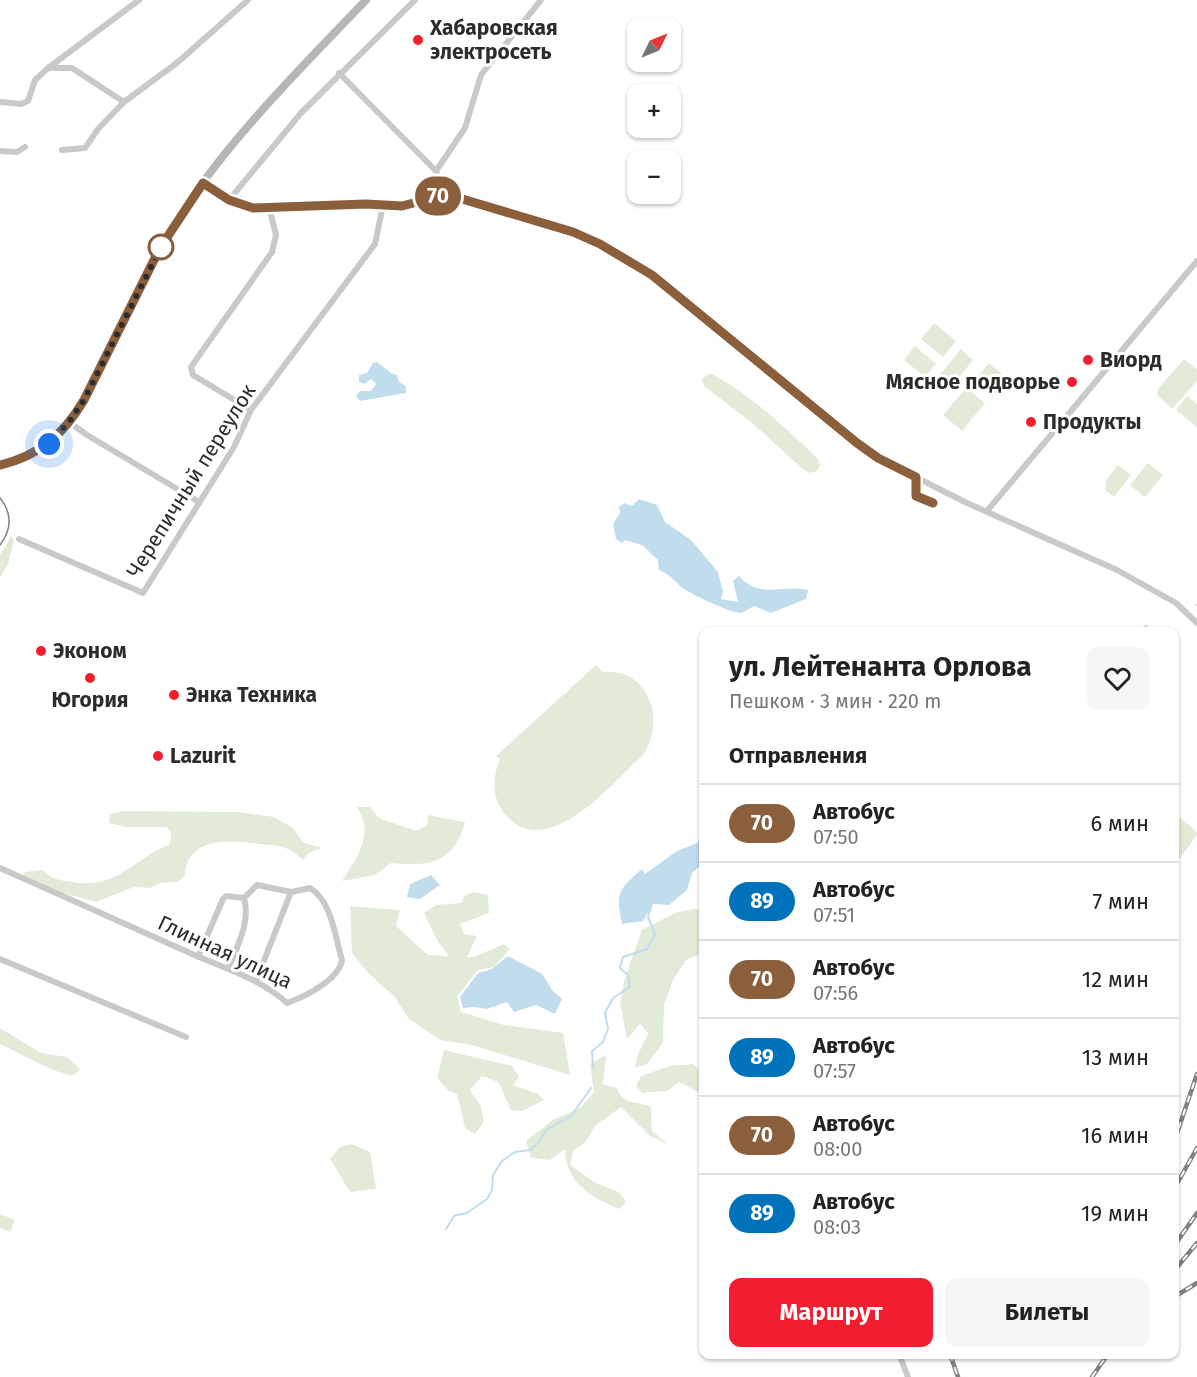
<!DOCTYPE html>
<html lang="ru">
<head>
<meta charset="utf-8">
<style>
	:root { --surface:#fff; --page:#f6f6f6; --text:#222; --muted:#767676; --line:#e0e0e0; --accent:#f21e30 }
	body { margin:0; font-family:"Fira Sans",sans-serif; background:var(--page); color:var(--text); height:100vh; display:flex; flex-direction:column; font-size:22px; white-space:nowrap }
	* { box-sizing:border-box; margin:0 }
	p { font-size:20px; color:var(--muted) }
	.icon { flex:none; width:33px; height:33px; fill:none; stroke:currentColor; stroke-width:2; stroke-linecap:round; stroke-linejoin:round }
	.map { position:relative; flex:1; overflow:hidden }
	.details { position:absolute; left:699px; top:627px; width:480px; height:732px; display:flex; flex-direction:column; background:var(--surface); border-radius:12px; box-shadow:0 2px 4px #0004 }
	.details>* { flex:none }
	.badge { padding:0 12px; border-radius:20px; font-size:21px; line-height:39px }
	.needle { width:39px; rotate:47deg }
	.tools { position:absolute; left:627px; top:18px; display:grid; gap:12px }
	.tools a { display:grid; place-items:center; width:54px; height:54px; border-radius:12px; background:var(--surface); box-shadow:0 2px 4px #0004; font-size:30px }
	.you { position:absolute; width:30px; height:30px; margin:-15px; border:4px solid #fff; border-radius:50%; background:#1a73e8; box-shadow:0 0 0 9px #1a73e833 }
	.map>.badge { position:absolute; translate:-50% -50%; box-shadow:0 0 0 3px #fff }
	h2 { padding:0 30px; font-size:22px; line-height:54px }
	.round { display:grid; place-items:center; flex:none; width:63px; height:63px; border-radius:12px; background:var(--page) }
	.overview { display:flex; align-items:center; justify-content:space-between; height:102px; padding:0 30px }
	h1 { font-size:28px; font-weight:700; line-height:45px }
	.primary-button { display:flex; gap:12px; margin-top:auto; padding:12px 30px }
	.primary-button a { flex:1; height:69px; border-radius:12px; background:var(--accent); color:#fff; font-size:24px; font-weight:700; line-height:69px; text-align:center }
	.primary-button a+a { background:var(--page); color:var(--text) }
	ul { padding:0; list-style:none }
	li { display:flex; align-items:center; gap:18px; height:78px; padding:0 30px; border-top:2px solid var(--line) }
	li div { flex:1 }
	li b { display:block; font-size:22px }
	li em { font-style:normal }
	li .badge { min-width:66px; font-weight:700; text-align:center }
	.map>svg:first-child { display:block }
	.green { fill:#e2ebd7 }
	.water { fill:#c1dced }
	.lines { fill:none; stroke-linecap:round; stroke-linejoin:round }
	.stream { stroke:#c1dced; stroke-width:2 }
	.minor { stroke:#c9c9c9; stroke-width:6 }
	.secondary { stroke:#b6b6b6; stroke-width:8 }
	.tram { stroke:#818181; stroke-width:1.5 }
	.rail-casing { stroke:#818181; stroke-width:4.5 }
	.rail { stroke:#fff; stroke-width:2; stroke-dasharray:7; stroke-linecap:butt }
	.line-casing { stroke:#fff; stroke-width:14 }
	.line { stroke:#8b5e3c; stroke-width:9 }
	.walk { stroke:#2c2c2c; stroke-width:6; stroke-dasharray:0 10.8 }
	.poi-dot { fill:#f21e30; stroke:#fff; stroke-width:2 }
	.stop-dot { fill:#fff; stroke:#8b5e3c; stroke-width:3 }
	.labels { text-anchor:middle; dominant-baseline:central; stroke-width:6; stroke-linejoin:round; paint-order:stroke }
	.poi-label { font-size:21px; font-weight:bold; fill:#2c2c2c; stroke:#fff; text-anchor:start }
	.street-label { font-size:21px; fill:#2c2c2c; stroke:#fff }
</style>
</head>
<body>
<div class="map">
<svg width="1197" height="1377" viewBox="0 0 1197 1377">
	<rect width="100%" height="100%" fill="#fff"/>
	<path class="green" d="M 934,323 L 956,341 L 943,357 L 921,339 Z
		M 915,346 L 936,364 L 925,377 L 904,360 Z
		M 961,349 L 973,360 L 948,391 L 935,381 Z
		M 1184,359 L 1197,369 L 1197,381 L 1172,409 L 1157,395 L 1157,390 Z
		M 989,363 L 1008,379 L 993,397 L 974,381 Z
		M 710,373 C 752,395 784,427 818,459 L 820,465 L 817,471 L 808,473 L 804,470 L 751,422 L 704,386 L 702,379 Z
		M 966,388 L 985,403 L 962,431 L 943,415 Z
		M 1187,396 L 1197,404 L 1197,427 L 1176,410 Z
		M 1148,463 L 1163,475 L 1145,497 L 1130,485 Z
		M 1118,465 L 1131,475 L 1114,497 L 1105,490 L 1106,480 Z
		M 11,536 L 14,540 L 8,564 L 0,578 L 0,555 Z
		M 596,665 L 603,672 C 650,667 667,723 642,756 C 611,784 545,866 503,812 C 492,796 492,777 500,760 L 496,756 Z
		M 357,807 L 370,807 L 379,818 L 416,831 L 427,825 L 428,815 L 465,822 C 454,863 430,867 391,863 L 375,875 L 342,881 C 357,857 375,835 357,807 Z
		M 121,811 L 238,812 L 274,817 L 293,828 L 304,843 L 322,848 L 310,852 L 303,860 C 298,856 293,851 288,849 C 280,845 269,845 260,844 C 232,841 187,835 185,876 L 177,882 L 160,883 L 150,888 L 134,887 L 96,902 L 60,892 L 23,876 L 25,872 L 43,870 C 52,880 60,880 72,882 C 117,890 134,858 170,844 L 171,833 L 167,827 L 126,827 L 109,823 L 110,814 Z
		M 1178,816 L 1197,832 L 1197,835 L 1175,865 L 1175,822 Z
		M 474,892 L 488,895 L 489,913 L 460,924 L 464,934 L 477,936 L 467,957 L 474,957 L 504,944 L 510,949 L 494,967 L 478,970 L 457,996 L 461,1012 L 504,1025 L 563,1033 L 570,1075 L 472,1045 L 440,1040 L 409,1019 L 394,996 L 368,973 L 352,953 L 350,906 L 400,910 L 396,926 L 428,955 L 449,956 L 438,942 L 424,913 L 436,905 L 462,903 L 464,896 Z
		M 694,909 L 703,911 L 703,953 L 686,960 L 673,980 L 664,1005 L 663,1043 L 647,1064 L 635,1068 L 637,1057 L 648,1033 L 640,1024 L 627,1039 L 620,1003 L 624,981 L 642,930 L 675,913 Z
		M 0,1028 L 41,1053 L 67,1057 L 80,1069 L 74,1075 C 58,1076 19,1052 0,1044 Z
		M 444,1050 L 512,1066 L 519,1077 L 513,1085 L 538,1094 L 544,1100 L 522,1111 L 511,1110 L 498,1082 L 482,1076 L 470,1090 L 481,1106 L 484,1122 L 475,1134 L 465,1128 L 457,1094 L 449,1091 L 437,1078 Z
		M 606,1055 L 603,1084 L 617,1088 C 624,1106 636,1100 651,1107 L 652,1131 L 669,1145 L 650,1136 L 621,1107 L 595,1126 L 586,1142 L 573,1151 L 570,1165 L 594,1182 L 620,1193 L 626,1202 L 619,1209 C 590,1197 566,1183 565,1149 L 550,1160 L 531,1158 L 526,1141 L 554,1119 L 580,1108 L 594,1092 L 590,1064 Z
		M 693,1064 L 703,1073 L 703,1094 L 679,1082 L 667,1091 L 642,1093 L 636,1086 L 641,1076 L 670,1066 Z
		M 352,1144 L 370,1152 L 376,1189 L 350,1192 L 330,1159 L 340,1147 Z
		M 0,1214 L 15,1220 L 10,1232 L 0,1228 Z"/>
	<path class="water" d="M 377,362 L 391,373 L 397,375 L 399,382 L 406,386 L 406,393 L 360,401 L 356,396 L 360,391 L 371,391 L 376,384 L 371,379 L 364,384 L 359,382 L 359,375 L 367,373 L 373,363 Z
		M 639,499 L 657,505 L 665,522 L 691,540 L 718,572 L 723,591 L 721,599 L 738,602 L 733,581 L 739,576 C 760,600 782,584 808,590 L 806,599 L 771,613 L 754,606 C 750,608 745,612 741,613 C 733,614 688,593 681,587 C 673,579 669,574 659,570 L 658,560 L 642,545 L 625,540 L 622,543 L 616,539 L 613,524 L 620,513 L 619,507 L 624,503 L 632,506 Z
		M 703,835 L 703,863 L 692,873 L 687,890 L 669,905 L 653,904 L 643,921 L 622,924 C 615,893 619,889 642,869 L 645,874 L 677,851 L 697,843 Z
		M 431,875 L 440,885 L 420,899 L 407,897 L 410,884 Z
		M 508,956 L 542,974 L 553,991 L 562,999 L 555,1014 L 536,1005 L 514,1012 L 507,1002 L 487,1009 L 474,1007 L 463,1008 L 460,997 L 478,973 L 492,969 Z"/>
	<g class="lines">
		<path class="stream" d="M 1196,605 L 1197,605
			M 1134,632 L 1147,626
			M 593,1068 L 592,1051 L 603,1042 L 608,1029 L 605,1013 L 613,998 L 630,987 L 628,975 L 620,968 L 623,957 L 647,949 L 655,934 L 648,917 L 651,907
			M 446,1229 L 454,1216 L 467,1213 L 487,1199 L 492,1190 L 493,1175 L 502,1161 L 515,1152 L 530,1150 L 539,1142 L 546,1130 L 571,1116 L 591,1088"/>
		<path class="minor" d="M 48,68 L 72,68 L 124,102
			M 339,73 L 436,171 L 444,195
			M 0,102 L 21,104 L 28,101 L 35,80 L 48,68 L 139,0
			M 62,150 L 85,148 L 98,129 L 124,102 L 178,62 L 248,0
			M 0,151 L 17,152 L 25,147
			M 436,171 L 465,128 L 481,75 L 541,0
			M 203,183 L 229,200 L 253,208 L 366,204 L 402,206 L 444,195 L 452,196 L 574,232 L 600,244 L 652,275 L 833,425 L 878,458 L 967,503 L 1117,570 L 1176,603 L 1197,623
			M 229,200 L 301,113 L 415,0
			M 251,410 L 193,375 L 191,367 L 272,252 L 276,235 L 269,207
			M 69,422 L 87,435 L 199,502
			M 987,511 L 1197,261
			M 19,539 L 143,593 L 234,447 L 251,410 L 375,244 L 383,205
			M 0,868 C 63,896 126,924 190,953 C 223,968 260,978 287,1003 C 304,997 339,980 342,960 C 335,937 332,901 310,888 L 291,892 L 257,885 L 244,898 L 226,896 L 223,899 L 198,957
			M 0,959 L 186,1037
			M 228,969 C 237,947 251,922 244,898
			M 256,981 L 291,892
			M 899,1354 L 908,1377"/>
		<path class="secondary" d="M 0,465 C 28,459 50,446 68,424 C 85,402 95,376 107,352 C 130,305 153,256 182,212 C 234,134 302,67 366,0"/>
		<path class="tram" d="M 0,498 C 13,514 12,529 0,545"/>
		<g class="rail-casing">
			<path id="rail" d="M 1174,1142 L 1197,1074
				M 1174,1189 L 1197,1148
				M 1174,1246 L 1197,1213
				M 1174,1271 L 1197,1243
				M 1174,1297 L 1197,1283
				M 950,1354 L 958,1377
				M 1092,1377 L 1108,1354"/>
		</g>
		<use href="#rail" class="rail"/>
	</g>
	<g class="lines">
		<g class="line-casing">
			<path id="line" d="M 0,465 C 39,456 64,434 84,400 L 160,248 L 203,183 L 229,200 L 253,208 L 366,204 L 402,206 L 444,195 L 452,196 L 573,232 L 600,244 L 652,275 L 857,443 L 878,458 L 916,477 L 916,496 L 933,503"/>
		</g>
		<use href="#line" class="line"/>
		<path class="walk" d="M 49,444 L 69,422 L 84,400 L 161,247"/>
	</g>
	<g class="poi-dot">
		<circle cx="418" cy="40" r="6"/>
		<circle cx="1088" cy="360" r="6"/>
		<circle cx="1072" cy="382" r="6"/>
		<circle cx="1031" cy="422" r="6"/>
		<circle cx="41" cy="651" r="6"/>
		<circle cx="90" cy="678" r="6"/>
		<circle cx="174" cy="695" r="6"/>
		<circle cx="158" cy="756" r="6"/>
	</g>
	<circle class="stop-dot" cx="161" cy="247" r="12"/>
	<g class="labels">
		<g class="poi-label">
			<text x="430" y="28">Хабаровская<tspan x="430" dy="24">электросеть</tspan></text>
			<text x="1100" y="360">Виорд</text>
			<text x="1060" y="382" text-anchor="end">Мясное подворье</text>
			<text x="1043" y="422">Продукты</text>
			<text x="53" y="651">Эконом</text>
			<text x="186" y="695">Энка Техника</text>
			<text x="90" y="700" text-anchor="middle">Югория</text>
			<text x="170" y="756">Lazurit</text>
		</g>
		<g class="street-label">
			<text transform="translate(191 481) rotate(-58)">Черепичный переулок</text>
			<text transform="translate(225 952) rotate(25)">Глинная улица</text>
		</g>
	</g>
</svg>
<div class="tools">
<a><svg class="needle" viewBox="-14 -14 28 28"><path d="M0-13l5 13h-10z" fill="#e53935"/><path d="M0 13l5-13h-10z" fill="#767676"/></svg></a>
<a>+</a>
<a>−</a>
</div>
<div class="you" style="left:49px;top:444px"></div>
<b class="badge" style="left:438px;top:196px;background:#8b5e3c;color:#fff">70</b>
<section class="details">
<div class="overview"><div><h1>ул. Лейтенанта Орлова</h1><p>Пешком · 3 мин · 220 m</p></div><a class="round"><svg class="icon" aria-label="heart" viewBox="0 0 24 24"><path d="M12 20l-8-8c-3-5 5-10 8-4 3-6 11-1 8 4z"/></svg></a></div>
<h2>Отправления</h2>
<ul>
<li><span class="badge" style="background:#8b5e3c;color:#fff">70</span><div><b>Автобус</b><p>07:50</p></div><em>6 мин</em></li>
<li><span class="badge" style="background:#0072bc;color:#fff">89</span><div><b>Автобус</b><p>07:51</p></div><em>7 мин</em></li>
<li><span class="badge" style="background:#8b5e3c;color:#fff">70</span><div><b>Автобус</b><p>07:56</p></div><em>12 мин</em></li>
<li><span class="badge" style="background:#0072bc;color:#fff">89</span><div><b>Автобус</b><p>07:57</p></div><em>13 мин</em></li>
<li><span class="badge" style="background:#8b5e3c;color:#fff">70</span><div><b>Автобус</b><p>08:00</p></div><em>16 мин</em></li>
<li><span class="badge" style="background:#0072bc;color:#fff">89</span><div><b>Автобус</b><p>08:03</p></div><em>19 мин</em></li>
</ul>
<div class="primary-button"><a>Маршрут</a><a>Билеты</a></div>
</section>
</div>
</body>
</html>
